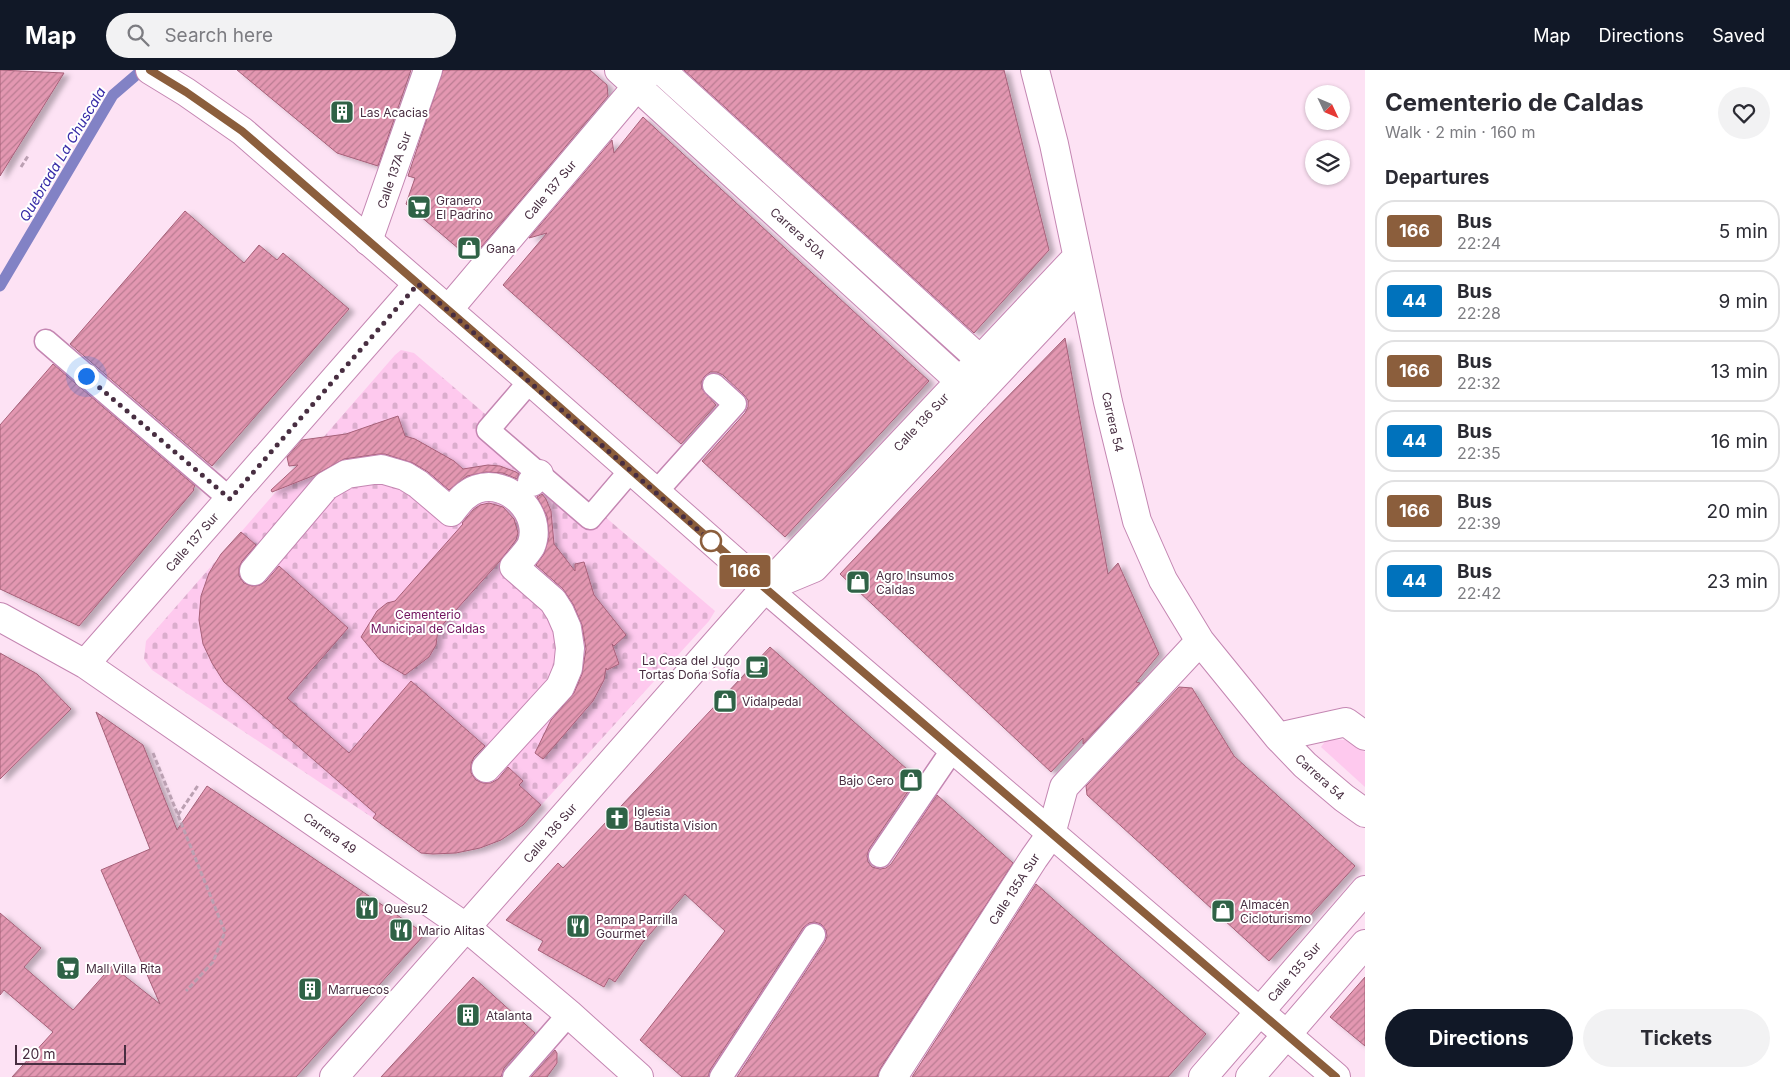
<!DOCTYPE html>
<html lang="en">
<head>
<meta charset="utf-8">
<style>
	:root { --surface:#fff; --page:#f2f2f3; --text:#2b2b33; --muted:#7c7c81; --line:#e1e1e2; --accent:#111827 }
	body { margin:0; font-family:Inter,sans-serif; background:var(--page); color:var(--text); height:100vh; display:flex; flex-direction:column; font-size:19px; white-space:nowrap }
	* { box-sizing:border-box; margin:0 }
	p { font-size:16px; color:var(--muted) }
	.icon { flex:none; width:28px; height:28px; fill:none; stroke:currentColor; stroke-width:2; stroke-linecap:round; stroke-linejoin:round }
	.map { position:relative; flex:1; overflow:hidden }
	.panel { display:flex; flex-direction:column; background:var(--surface); width:425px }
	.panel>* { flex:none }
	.badge { padding:0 10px; border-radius:4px; font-size:18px; line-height:32px }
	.needle { width:32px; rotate:134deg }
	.tools { position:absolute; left:1305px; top:15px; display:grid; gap:10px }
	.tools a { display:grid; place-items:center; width:45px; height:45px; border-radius:50%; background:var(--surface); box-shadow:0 1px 4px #0004; font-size:25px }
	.scale { position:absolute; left:15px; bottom:12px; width:111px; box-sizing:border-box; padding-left:5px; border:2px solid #482e41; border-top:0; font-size:14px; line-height:18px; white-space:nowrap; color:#482e41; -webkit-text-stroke:4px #fff; paint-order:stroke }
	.you { position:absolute; width:25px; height:25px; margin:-12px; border:4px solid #fff; border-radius:50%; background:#1a73e8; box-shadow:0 0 0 8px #1a73e833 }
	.map>.badge { position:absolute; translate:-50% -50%; box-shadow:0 0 0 2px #fff }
	h2 { padding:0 20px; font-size:19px; line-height:45px }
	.round { display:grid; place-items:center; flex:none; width:52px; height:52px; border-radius:26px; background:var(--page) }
	.head { display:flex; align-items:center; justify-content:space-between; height:85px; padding:0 20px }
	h1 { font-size:24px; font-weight:700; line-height:38px }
	.primary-button { display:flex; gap:10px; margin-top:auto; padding:10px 20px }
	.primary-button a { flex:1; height:58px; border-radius:30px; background:var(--accent); color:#fff; font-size:20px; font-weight:700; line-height:58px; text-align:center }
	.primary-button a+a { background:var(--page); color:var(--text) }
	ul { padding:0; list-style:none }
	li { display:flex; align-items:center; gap:15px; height:62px; margin:0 10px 8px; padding:0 10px; border:2px solid var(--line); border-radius:20px }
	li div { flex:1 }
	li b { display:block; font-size:19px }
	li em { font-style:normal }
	li .badge { min-width:55px; font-weight:700; text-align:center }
	header { display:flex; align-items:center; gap:30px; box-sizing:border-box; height:70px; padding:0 25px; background:var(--accent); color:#fff }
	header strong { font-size:24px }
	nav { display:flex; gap:28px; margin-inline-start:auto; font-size:18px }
	.search { width:350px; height:45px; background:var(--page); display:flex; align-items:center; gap:12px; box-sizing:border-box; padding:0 18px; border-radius:28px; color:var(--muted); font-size:19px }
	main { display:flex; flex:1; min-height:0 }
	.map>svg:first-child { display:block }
	.cemetery { fill:url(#cemetery-stones) }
	.garden { fill:#fec9ee }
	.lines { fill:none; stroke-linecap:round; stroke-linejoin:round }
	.stream { stroke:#8282c5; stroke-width:11 }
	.building { fill:url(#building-hatch); stroke:#a66079; filter:url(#shadow) }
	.service-casing { stroke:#c486b2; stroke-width:25 }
	.pedestrian-casing { stroke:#c486b2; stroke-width:30 }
	.minor-casing { stroke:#c486b2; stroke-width:30 }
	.secondary-casing { stroke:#c486b2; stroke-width:30 }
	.path { stroke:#bba0b2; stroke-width:3; stroke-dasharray:5 2.5; stroke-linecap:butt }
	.service { stroke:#fff; stroke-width:22 }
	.pedestrian { stroke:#fff; stroke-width:28 }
	.minor { stroke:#fff; stroke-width:28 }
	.secondary { stroke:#fff; stroke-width:28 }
	.line-casing { stroke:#fff; stroke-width:11 }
	.line { stroke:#8b5e3c; stroke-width:8 }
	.walk { stroke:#482e41; stroke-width:5; stroke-dasharray:0 9 }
	.stop-dot { fill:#fff; stroke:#8b5e3c; stroke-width:2.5 }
	.labels { text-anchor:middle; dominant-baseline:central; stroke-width:4; stroke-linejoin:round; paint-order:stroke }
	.poi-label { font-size:12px; fill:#482e41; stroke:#fff; text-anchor:start }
	.street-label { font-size:12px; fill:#482e41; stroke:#fff }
	.park-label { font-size:12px; fill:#70115d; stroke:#fff }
	.water-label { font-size:14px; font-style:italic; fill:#372ba7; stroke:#fff }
</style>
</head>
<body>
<header>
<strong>Map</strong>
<div class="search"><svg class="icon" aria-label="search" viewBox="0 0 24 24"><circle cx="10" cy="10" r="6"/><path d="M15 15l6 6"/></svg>Search here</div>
<nav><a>Map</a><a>Directions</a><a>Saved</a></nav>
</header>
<main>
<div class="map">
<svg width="1365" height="1007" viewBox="0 0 1365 1007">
	<defs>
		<pattern id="cemetery-stones" width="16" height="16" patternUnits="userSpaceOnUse" patternTransform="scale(1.25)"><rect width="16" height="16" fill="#fec9ee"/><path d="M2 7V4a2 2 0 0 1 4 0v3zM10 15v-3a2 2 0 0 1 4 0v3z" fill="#dbadcd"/></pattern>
		<pattern id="building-hatch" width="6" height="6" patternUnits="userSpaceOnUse" patternTransform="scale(1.25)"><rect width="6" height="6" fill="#e397b1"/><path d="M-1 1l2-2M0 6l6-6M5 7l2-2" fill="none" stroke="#ba7c92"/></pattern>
		<filter id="shadow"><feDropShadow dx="5.5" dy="3" stdDeviation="2.5" flood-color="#0004"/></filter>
	</defs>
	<rect width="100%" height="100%" fill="#fde2f4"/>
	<path class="cemetery" d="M 401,280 L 414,283 L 715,541 L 709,551 L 523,755 L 501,770 L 456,783 L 433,784 L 421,783 L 373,748 L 152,600 L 144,589 L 146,571 L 395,285 Z"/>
	<path class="garden" d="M 1327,669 L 1345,670 L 1365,682 L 1365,717 L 1321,677 Z"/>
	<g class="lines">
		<path class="stream" d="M 0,216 L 113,25 L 142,0"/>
	</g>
	<path class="building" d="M 0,0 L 64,3 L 0,106 Z
		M 237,0 L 411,0 L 378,96 L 337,83 Z
		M 443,0 L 590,0 L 607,15 L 608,26 L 477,182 L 466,185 L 406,134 L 415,108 L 408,106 Z
		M 684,0 L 1004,0 L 1049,180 L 974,263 Z
		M 643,47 L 929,311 L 785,467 L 702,391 L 745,343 L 748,337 L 748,330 L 744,325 L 723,305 L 717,302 L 710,302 L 704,307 L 701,313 L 702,319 L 716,335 L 681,374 L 503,215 L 547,163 L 529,168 L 612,70 L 614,83 Z
		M 185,141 L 244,193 L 259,175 L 277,190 L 283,183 L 349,239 L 212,396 L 70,274 Z
		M 1065,268 L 1108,504 L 1118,493 L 1159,584 L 1136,612 L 1140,613 L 1083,674 L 1083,668 L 1051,702 L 840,504 L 983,352 Z
		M 53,294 L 195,416 L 193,419 L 194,420 L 79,556 L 0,519 L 0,355 Z
		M 398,346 L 405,366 L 415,369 L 454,391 L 463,399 L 488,395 L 500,396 L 516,402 L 519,404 L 517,409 L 503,403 L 486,402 L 467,406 L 449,420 L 428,402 L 413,393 L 385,384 L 379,384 L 344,389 L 315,405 L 272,422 L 271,420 L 298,395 L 289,396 L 287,387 L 302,370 L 346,364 Z
		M 542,424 L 546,429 L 551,441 L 554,474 L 575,501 L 575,494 L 584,492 L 594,525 L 626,565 L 614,576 L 612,574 L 619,594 L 607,600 L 606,598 L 604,610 L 593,631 L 543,689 L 535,683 L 551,650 L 574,623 L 582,604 L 586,579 L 582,555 L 573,534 L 563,519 L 536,495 L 544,484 L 549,467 L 547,446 L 537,427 Z
		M 489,433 L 503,437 L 514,449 L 518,463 L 516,470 L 500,491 L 438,560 L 436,575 L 429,587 L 405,605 L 380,590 L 361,567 L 377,541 L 387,533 L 395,531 L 463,454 L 462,453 L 473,440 L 480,435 Z
		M 241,462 L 256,475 L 242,491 L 239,498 L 239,506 L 244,513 L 252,516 L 260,515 L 266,511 L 279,496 L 348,558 L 287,628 L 349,683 L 411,611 L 485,676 L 474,687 L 471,694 L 471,703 L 476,710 L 483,713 L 491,713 L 498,709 L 508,697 L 523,711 L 519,715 L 541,735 L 523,755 L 501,770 L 480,778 L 456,783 L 433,784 L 421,783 L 373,748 L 376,744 L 224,612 L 212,593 L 203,574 L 199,550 L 201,526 L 209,503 L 221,484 Z
		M 770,577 L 917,708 L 869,779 L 867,786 L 868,792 L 872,797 L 880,799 L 886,798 L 891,794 L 937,725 L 1013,793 L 880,999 L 877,1007 L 737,1007 L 825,872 L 827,866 L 826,860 L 821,854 L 815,852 L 809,853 L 803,858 L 710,1000 L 708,1007 L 682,1007 L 640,970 L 725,861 L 685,824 L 643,872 L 615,912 L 609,908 L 604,917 L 538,880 L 543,871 L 506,850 L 558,793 L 563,798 Z
		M 0,583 L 37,604 L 71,639 L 0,709 Z
		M 1179,617 L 1192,618 L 1234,686 L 1355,796 L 1269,891 L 1087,725 L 1086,716 Z
		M 96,642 L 143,675 L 177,760 L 207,716 L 425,864 L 296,1007 L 12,1007 L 53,962 L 4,920 L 0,925 L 0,843 L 41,878 L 24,897 L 73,940 L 112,896 L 160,934 L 101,800 L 150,779 Z
		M 1036,814 L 1206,964 L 1168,1007 L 912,1007 Z
		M 473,907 L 535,963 L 504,998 L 501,1007 L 381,1007 Z
		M 1365,907 L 1365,976 L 1330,947 Z
		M 555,980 L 557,983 L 557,993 L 547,1007 L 531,1007 Z"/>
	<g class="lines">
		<g class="service-casing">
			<path id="service" d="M 46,271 L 230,429
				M 530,311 L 488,360 L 590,448 L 631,400
				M 656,422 L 735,334 L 714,315
				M 880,786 L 953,679
				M 514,1007 L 569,944
				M 721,1007 L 814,865"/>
		</g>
		<g class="pedestrian-casing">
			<path id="pedestrian" d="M 532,412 L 539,404
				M 254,501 L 326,416 L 347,404 L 381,399 L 405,406 L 418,414 L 451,442 C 458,433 465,423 477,419 C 508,408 544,444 531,476 C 527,483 519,491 514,497 L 553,531 L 560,542 L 567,558 L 570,578 L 568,598 L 560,617 L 486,698"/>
		</g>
		<g class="minor-casing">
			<path id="minor" d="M 619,0 L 976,326
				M 661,0 L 996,304
				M 1035,0 L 1054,74 L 1108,332 L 1137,451 L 1163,510 L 1200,571 L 1278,667 L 1305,695 L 1344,728 L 1365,743
				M 368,171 L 428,0
				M 448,240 L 649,2
				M 773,515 L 814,498 L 1082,213
				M 0,547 L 85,594 L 467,858 L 569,944 L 639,1007
				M 85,594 L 418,214
				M 1278,667 L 1346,652 L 1365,666
				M 334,1007 L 765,518 L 1077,187
				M 893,1007 L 1034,788 L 1051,764 L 1064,717 L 1200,571
				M 1203,1007 L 1365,820
				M 1250,1007 L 1365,874"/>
		</g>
		<g class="secondary-casing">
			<path id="secondary" d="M 150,0 L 186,22 L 242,61 L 530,311 L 765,518 L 1336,1007"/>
		</g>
		<path class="path" d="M 21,97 L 28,86
			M 153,683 L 225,862 L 213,892 L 186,921
			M 178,745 L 199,714"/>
		<use href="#service" class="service"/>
		<use href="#pedestrian" class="pedestrian"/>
		<use href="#minor" class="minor"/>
		<use href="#secondary" class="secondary"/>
	</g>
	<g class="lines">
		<g class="line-casing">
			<path id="line" d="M 150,0 L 186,22 L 242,61 L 530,311 L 765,518 L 1336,1007"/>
		</g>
		<use href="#line" class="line"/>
		<path class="walk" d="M 86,306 L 230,429 L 418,214 L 711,471"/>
	</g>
	<defs>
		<g id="building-square" transform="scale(1.25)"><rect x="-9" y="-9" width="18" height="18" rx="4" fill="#2f6246" stroke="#fff"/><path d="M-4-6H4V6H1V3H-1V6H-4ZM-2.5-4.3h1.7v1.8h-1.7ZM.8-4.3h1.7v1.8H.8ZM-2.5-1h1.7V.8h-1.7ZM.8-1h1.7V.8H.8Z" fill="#fff"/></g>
		<g id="supermarket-square" transform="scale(1.25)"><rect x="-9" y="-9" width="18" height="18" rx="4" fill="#2f6246" stroke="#fff"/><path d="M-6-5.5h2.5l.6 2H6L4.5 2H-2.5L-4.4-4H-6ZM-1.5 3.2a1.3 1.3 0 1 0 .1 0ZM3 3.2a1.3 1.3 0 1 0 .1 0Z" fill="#fff"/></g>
		<g id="shop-square" transform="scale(1.25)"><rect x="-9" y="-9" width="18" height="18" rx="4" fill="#2f6246" stroke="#fff"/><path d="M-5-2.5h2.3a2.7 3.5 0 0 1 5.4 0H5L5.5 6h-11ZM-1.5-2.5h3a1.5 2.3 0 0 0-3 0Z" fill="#fff"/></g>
		<g id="cafe-square" transform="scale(1.25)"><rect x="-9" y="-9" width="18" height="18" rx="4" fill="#2f6246" stroke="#fff"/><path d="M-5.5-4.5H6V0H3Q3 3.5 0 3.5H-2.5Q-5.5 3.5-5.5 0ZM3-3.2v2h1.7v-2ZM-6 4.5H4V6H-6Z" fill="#fff"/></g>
		<g id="church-square" transform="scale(1.25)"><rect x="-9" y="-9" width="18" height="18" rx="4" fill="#2f6246" stroke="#fff"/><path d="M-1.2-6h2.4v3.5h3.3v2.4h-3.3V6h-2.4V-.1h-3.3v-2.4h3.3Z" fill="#fff"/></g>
		<g id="restaurant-square" transform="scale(1.25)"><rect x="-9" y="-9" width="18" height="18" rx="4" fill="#2f6246" stroke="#fff"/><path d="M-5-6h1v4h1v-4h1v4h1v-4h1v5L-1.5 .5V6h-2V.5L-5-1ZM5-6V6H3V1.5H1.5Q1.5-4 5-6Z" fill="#fff"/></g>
	</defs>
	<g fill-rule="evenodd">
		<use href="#building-square" x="342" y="42"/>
		<use href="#supermarket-square" x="419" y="137"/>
		<use href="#shop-square" x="469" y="178"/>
		<use href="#shop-square" x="858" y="512"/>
		<use href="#cafe-square" x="757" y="597"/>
		<use href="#shop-square" x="725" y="631"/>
		<use href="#shop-square" x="911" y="710"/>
		<use href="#church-square" x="617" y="748"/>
		<use href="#restaurant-square" x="367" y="838"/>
		<use href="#shop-square" x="1223" y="841"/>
		<use href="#restaurant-square" x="578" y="856"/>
		<use href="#restaurant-square" x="401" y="860"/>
		<use href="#supermarket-square" x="68" y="898"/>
		<use href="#building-square" x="310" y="919"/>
		<use href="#building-square" x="468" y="945"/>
	</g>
	<circle class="stop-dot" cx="711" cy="471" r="10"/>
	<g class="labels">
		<g class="poi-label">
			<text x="360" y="42">Las Acacias</text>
			<text x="436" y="130">Granero<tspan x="436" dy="14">El Padrino</tspan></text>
			<text x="486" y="178">Gana</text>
			<text x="876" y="505">Agro Insumos<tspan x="876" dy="14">Caldas</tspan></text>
			<text x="740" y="590" text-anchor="end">La Casa del Jugo<tspan x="740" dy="14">Tortas Doña Sofía</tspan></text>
			<text x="742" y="631">Vidalpedal</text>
			<text x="894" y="710" text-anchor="end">Bajo Cero</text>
			<text x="634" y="741">Iglesia<tspan x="634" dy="14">Bautista Vision</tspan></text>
			<text x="1240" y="834">Almacén<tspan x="1240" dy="14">Cicloturismo</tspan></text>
			<text x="384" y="838">Quesu2</text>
			<text x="596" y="849">Pampa Parrilla<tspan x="596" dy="14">Gourmet</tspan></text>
			<text x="418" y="860">Mario Alitas</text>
			<text x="86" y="898">Mall Villa Rita</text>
			<text x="328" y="919">Marruecos</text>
			<text x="486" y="945">Atalanta</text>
		</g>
		<g class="street-label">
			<text transform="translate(394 100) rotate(-71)">Calle 137A Sur</text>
			<text transform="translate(550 120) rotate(-50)">Calle 137 Sur</text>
			<text transform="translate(798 163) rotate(42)">Carrera 50A</text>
			<text transform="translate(921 352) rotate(-47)">Calle 136 Sur</text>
			<text transform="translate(1113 352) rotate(77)">Carrera 54</text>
			<text transform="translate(192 472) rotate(-49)">Calle 137 Sur</text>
			<text transform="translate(1320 707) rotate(42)">Carrera 54</text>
			<text transform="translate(330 763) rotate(35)">Carrera 49</text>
			<text transform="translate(550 763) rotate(-49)">Calle 136 Sur</text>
			<text transform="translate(1014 819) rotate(-57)">Calle 135A Sur</text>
			<text transform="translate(1294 902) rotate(-49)">Calle 135 Sur</text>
		</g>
		<g class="park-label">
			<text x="428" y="544">Cementerio<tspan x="428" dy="14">Municipal de Caldas</tspan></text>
		</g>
		<g class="water-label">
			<text transform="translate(62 84) rotate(-59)">Quebrada La Chuscala</text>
		</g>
	</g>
</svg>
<div class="tools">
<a><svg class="needle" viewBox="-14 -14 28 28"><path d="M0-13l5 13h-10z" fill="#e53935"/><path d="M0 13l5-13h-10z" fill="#7c7c81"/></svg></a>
<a><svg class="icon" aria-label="layers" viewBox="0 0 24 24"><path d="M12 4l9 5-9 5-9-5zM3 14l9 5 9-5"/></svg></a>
</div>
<div class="scale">20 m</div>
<div class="you" style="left:86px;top:306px"></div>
<b class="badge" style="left:745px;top:501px;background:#8b5e3c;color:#fff">166</b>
</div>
<section class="panel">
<div class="head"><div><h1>Cementerio de Caldas</h1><p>Walk · 2 min · 160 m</p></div><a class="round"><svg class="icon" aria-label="heart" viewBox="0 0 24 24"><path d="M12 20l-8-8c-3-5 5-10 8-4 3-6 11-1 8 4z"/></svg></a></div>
<h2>Departures</h2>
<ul>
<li><span class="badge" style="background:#8b5e3c;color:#fff">166</span><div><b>Bus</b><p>22:24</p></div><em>5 min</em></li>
<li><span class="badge" style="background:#0072bc;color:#fff">44</span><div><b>Bus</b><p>22:28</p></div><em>9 min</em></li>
<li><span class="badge" style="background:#8b5e3c;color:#fff">166</span><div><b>Bus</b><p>22:32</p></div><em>13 min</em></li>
<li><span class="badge" style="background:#0072bc;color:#fff">44</span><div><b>Bus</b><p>22:35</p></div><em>16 min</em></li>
<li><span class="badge" style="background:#8b5e3c;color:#fff">166</span><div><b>Bus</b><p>22:39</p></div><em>20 min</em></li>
<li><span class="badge" style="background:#0072bc;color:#fff">44</span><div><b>Bus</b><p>22:42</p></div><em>23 min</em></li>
</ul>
<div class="primary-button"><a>Directions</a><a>Tickets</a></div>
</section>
</main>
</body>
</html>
